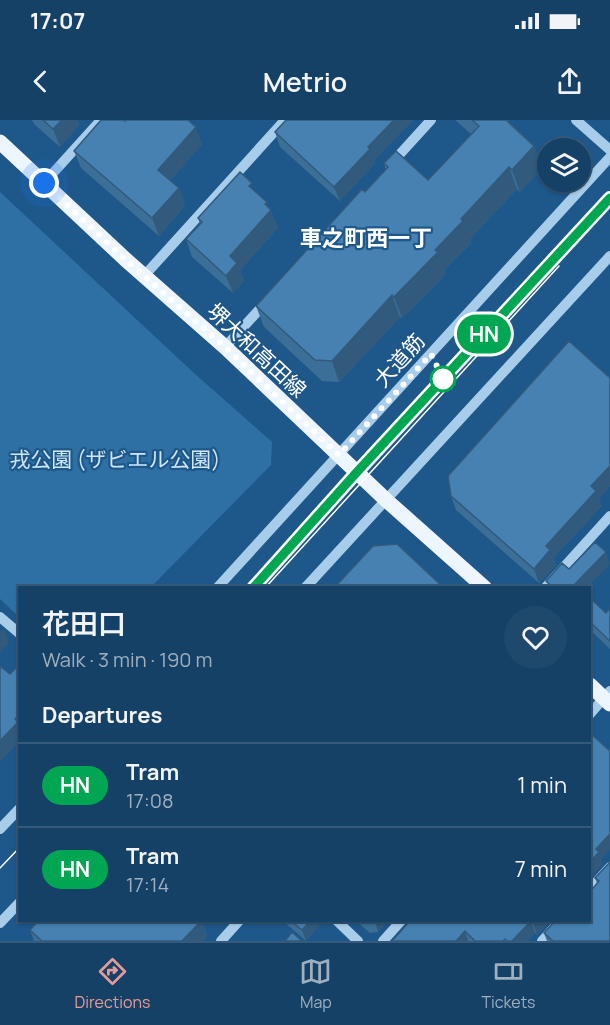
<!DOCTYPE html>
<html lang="en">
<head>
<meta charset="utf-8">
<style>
	:root { --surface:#164167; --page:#1f486d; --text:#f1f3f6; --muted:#9eafc0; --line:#355a7b; --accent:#e69b98 }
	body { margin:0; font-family:Manrope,"Noto Sans JP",sans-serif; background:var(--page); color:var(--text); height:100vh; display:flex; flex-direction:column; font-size:22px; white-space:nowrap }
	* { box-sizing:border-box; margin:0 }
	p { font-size:20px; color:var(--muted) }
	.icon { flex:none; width:33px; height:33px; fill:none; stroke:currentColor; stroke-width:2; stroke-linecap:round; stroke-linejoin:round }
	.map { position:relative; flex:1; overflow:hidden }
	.drawer { position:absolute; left:18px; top:466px; width:573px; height:336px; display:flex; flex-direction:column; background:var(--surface); border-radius:0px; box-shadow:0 2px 4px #0004,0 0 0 2px var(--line) }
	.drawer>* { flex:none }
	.badge { padding:0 12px; border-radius:20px; font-size:21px; line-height:39px }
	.buttons { position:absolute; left:537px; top:18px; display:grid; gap:12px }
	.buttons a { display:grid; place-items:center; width:54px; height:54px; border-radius:50%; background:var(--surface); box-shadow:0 2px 4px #0004,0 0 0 2px var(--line); font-size:30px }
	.you { position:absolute; width:30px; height:30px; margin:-15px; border:4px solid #fff; border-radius:50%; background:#1a73e8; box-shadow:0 0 0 9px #1a73e833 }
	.map>.badge { position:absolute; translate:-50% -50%; box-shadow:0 0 0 3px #fff }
	h2 { padding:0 24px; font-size:22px; line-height:54px }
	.round { display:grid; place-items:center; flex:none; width:63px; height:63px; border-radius:32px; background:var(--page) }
	.overview { display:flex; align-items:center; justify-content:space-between; height:102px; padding:0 24px }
	h1 { font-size:28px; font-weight:600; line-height:45px }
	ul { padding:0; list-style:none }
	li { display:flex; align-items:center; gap:18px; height:84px; padding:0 24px; border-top:2px solid var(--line) }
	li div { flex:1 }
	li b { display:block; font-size:22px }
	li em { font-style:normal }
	li .badge { min-width:66px; font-weight:700; text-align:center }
	.status { display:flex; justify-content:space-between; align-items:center; height:42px; padding:0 30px; background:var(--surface); direction:ltr }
	.status svg { height:16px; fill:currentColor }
	header { display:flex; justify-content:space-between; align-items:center; height:78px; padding:0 24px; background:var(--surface); font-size:27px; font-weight:600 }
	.menu { display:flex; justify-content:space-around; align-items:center; height:84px; border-top:2px solid var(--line); background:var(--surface); font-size:16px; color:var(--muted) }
	.menu a { display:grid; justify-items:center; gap:3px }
	.menu .selected { color:var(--accent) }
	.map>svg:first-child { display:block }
	.green { fill:#2e70a4 }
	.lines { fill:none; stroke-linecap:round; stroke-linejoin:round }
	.minor { stroke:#a8cdeb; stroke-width:10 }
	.major { stroke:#edf5fe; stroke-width:15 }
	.tram { stroke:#fff; stroke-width:1.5 }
	.wall { fill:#3c6f98 }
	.shaded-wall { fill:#315a7c }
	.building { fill:#4681b1; stroke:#315a7c; stroke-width:1.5 }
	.line-casing { stroke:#fff; stroke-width:14 }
	.line { stroke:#00a651; stroke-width:9 }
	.walk { stroke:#fff; stroke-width:6; stroke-dasharray:0 10.8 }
	.stop-dot { fill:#fff; stroke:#00a651; stroke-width:3 }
	.labels { text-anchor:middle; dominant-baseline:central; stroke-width:4.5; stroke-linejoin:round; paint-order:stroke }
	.street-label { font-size:21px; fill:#fff; stroke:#1e5789 }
	.park-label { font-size:21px; fill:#cde5f8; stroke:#1e5789 }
	.neighbourhood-label { font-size:22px; font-weight:bold; fill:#fff; stroke:#1e5789 }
</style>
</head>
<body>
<div class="status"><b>17:07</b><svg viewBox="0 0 49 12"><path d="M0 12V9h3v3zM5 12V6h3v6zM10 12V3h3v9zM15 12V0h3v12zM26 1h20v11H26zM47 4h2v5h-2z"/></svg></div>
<header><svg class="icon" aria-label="back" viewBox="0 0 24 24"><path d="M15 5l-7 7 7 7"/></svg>Metrio<svg class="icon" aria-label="share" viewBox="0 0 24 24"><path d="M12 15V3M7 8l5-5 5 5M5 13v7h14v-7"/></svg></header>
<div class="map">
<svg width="610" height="821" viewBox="0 0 610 821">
	<rect width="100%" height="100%" fill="#1e5789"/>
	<path class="green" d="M 0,72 L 195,254 L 272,322 L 271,345 L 150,468 L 20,468 L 19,497 L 0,479 Z"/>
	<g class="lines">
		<path class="minor" d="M 576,0 L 610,30
			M 390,45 L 431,0
			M 44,63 L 101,0
			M 144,156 L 285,0
			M 225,227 L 267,181
			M 217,468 L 610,37
			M 305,468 L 610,136
			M 545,468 L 610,396
			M 0,497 L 20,514
			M 590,594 L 610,571
			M 0,709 L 20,688
			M 590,769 L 610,747
			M 337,801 L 358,821
			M 0,803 L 20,782
			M 221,821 L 239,801
			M 383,821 L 401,801
			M 542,821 L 560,801"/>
		<path class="major" d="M 0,22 L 125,139 L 225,227 L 385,379 L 485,468
			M 590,565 L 610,584"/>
		<path class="tram" d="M 253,468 L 357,352 L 610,78
			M 265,468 L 559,146
			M 0,748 L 20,727"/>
	</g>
	<path class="wall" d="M 32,0 L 77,0 L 79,5 L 60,27 L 34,4 Z
		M 286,0 L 413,0 L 374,40 L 375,43 L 340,81 L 280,27 L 275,12 Z
		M 455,0 L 509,0 L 508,1 L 534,26 L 542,48 L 520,72 L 517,69 L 470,119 L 471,123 L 444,150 L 446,154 L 402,198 L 400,197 L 339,262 L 322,261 L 264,207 L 256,186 L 386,49 L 384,43 L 428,60 L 471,14 Z
		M 202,24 L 170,61 L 179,68 L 185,86 L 159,116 L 81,48 L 74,31 Z
		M 255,71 L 270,89 L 278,108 L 240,150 L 244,161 L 233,173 L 192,137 L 186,119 L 200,104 L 198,98 Z
		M 610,258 L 610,366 L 599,378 L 602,386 L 553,438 L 556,445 L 539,463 L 456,390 L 451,376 Z
		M 590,478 L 606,493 L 610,488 L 610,529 L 590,510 Z
		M 610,742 L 610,821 L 547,821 L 544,813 L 590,801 L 597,763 L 595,758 Z
		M 38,801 L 202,801 L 207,816 L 202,821 L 34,821 L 30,810 Z
		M 283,801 L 323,801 L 306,821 Z
		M 356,801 L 388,801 L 378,812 L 370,813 Z
		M 410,801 L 550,801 L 537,815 L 535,813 L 527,821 L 392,821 Z"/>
	<path class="shaded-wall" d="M 62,0 L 77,0 L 79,5 L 60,27 L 53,9 Z
		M 394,0 L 413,0 L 374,40 L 375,43 L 340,81 L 334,67 L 368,27 Z
		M 196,7 L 202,24 L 164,68 L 158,50 Z
		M 534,26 L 542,48 L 520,72 L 512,50 Z
		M 509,47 L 517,69 L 470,119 L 471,123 L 444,150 L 446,154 L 402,198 L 394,177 L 461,99 Z
		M 179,68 L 185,86 L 159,116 L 152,98 Z
		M 267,82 L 278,108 L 240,150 L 244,161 L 233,173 L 226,156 L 230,136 Z
		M 392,175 L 400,197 L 339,262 L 332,241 Z
		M 610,346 L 610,366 L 599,378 L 602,386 L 553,438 L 556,445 L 539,463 L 534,449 L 546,426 L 591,366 Z
		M 606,432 L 610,444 L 587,468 L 576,468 L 575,464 Z
		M 3,508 L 9,523 L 0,533 L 0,512 Z
		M 20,594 L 20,621 L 0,642 L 0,621 L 15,599 Z
		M 610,714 L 610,730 L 601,739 L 603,744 L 590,758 L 590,742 L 596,729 Z
		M 201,801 L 202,801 L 207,816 L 202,821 L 182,821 Z
		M 310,801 L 323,801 L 306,821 L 302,810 Z
		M 375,801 L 388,801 L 378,812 Z
		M 531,801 L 535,813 L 527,821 L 512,821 Z
		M 535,801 L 550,801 L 537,815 L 533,803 Z
		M 465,811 L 468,821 L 456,821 Z"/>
	<path class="building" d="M 43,0 L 62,0 L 53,9 Z
		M 101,0 L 124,0 L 125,1 L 125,0 L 188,0 L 196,7 L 158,50 L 179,68 L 152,98 L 74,31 Z
		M 286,0 L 394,0 L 368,27 L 370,29 L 334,67 L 275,12 Z
		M 472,0 L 506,0 L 534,26 L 512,50 L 509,47 L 461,99 L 463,101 L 435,130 L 438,132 L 394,177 L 392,175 L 332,241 L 315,240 L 256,186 L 362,69 L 365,72 L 388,47 L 384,43 L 396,31 L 428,60 L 479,6 Z
		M 240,52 L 252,63 L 249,66 L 267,82 L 265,84 L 271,90 L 230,136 L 237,143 L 226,156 L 186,119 L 202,102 L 198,98 Z
		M 569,221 L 610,258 L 610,346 L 591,366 L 596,371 L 546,426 L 550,430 L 534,449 L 451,376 L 448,356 Z
		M 595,422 L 606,432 L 575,464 L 579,468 L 553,468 L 546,461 L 562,443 L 569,449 Z
		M 397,424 L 444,468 L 334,468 L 373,426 Z
		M 590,478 L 606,493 L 610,488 L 610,521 L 590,502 Z
		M 20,544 L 20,594 L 15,599 L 18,602 L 0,621 L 0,546 L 10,554 Z
		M 590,613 L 610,631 L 610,714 L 596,729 L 599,732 L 590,742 Z
		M 610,742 L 610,821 L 553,821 L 544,813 L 555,801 L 590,801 L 590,772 L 599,761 L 595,758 Z
		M 38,801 L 201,801 L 182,821 L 42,821 L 30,810 Z
		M 291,801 L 310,801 L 302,810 Z
		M 410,801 L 535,801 L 533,803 L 531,801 L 512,821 L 507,821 L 505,819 L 503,821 L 475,821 L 465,811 L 456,821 L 392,821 Z
		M 292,812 L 302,821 L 285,821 Z"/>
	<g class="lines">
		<g class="line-casing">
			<path id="line" d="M 253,468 L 357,352 L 610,78"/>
		</g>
		<use href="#line" class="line"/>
		<path class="walk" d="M 44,63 L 125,139 L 225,227 L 339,335 L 431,234 L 443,259"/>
	</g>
	<circle class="stop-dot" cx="443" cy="259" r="12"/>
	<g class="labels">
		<g class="street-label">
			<text transform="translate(257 230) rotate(43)">堺大和高田線</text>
			<text transform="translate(399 240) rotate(-48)">大道筋</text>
		</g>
		<g class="park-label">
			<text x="115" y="339">戎公園 (ザビエル公園)</text>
		</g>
		<g class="neighbourhood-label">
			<text x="366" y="118">車之町西一丁</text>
		</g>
	</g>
</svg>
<div class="buttons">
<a><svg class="icon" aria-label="layers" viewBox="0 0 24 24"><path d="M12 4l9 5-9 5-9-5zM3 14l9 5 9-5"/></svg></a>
</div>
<div class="you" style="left:44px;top:63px"></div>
<b class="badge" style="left:484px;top:214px;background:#00a651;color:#fff">HN</b>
<section class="drawer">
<div class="overview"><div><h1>花田口</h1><p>Walk · 3 min · 190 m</p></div><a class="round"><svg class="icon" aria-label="heart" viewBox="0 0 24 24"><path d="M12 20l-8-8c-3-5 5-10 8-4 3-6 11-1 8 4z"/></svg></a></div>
<h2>Departures</h2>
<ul>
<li><span class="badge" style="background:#00a651;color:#fff">HN</span><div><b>Tram</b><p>17:08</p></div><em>1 min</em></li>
<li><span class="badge" style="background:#00a651;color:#fff">HN</span><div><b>Tram</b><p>17:14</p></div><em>7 min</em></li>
</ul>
</section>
</div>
<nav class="menu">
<a class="selected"><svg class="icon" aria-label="directions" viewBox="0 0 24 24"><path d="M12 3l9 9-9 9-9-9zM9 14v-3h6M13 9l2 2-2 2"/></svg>Directions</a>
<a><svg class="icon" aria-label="map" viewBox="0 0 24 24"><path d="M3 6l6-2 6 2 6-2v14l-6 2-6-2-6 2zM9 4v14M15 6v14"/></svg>Map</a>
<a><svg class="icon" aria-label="tickets" viewBox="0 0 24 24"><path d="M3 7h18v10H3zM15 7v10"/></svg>Tickets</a>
</nav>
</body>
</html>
